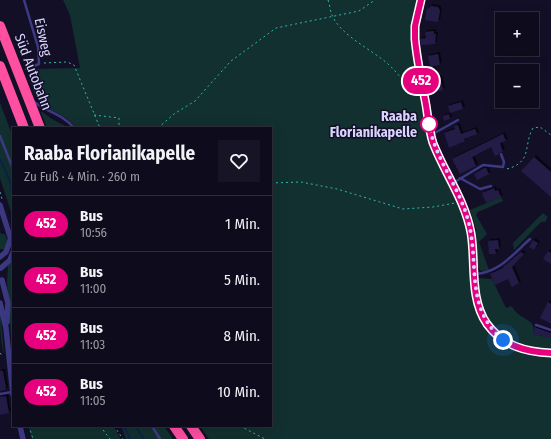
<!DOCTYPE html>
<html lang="de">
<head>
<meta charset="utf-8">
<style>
	:root { --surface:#0e0b1c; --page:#171425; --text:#f1f3f6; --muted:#9b9ba3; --line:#2e2b3b }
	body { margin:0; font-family:"Fira Sans Condensed",sans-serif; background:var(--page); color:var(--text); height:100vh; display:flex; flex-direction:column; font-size:15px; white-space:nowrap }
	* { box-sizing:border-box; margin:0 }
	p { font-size:13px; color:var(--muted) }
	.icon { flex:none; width:22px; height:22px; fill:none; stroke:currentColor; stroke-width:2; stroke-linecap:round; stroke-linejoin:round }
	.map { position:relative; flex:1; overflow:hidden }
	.side { position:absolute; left:12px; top:127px; width:260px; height:300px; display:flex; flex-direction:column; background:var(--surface); border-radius:0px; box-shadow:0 4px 16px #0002,0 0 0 1px var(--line) }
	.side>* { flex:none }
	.badge { padding:0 8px; border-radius:13px; font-size:14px; line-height:26px }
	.tools { position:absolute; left:495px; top:12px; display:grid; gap:8px }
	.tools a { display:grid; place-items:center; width:44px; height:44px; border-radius:0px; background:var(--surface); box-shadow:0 4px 16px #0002,0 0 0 1px var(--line); font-size:20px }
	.you { position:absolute; width:20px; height:20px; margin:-10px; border:3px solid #fff; border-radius:50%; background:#1a73e8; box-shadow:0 0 0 6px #1a73e833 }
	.map>.badge { position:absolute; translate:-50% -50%; box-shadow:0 0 0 2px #fff }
	.round { display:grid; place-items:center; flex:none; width:42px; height:42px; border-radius:0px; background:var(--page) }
	.head { display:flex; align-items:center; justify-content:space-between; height:68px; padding:0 12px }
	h1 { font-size:19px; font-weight:700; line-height:30px }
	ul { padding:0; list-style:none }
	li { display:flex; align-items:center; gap:12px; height:56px; padding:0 12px; border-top:1px solid var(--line) }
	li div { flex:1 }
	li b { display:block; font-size:15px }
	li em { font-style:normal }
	li .badge { min-width:44px; font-weight:700; text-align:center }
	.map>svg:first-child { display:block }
	.green { fill:#12302f }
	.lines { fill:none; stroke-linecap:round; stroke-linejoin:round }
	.stream { stroke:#0c2248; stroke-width:2 }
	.building { fill:#241b47; filter:url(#shadow) }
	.path { stroke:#2fb8b0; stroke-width:1; stroke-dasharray:2 3; stroke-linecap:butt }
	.service { stroke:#3d3a85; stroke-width:2.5 }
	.minor { stroke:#3d3a85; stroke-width:5.5 }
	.tertiary { stroke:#3d3a85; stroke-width:7 }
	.motorway { stroke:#ff4fa3; stroke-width:10 }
	.line-casing { stroke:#fff; stroke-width:9 }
	.line { stroke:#e6007e; stroke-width:6 }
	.walk { stroke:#d9d4ff; stroke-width:4; stroke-dasharray:0 7.2 }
	.stop-dot { fill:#fff; stroke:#e6007e; stroke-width:2 }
	.labels { text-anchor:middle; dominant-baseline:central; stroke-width:3; stroke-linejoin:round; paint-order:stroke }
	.street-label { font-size:14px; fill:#d9d4ff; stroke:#130f26 }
	.stop-label { font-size:14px; font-weight:bold; fill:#d9d4ff; stroke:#130f26; text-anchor:end }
</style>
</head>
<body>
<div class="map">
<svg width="551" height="439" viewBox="0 0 551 439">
	<defs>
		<filter id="shadow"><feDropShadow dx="2" dy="-2" stdDeviation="0" flood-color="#0009"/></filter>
	</defs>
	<rect width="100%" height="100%" fill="#130f26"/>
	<path class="green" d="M 63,0 L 419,0 L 416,11 L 418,84 L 424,119 L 461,203 L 472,249 L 484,325 L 496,339 L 510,348 L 528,354 L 551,356 L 551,439 L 209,439 L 200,426 L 271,426 L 271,128 L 75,128 C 69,115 52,113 42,104 C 33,95 32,84 28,72 L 33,71 L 33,69 L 80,68 L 70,15 Z
		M 0,103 L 13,137 L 13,218 L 0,178 Z
		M 41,112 L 42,112 L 52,119 L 69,128 L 47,128 Z
		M 501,197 L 503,201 L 478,212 L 476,215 L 487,234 L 479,242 L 489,270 L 481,271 L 478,267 L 476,229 L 470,210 Z
		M 543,213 L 548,217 L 545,222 L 541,222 L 514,250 L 513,243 Z
		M 0,232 L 1,234 L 5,234 L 7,239 L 6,250 L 0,249 Z
		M 13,261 L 13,365 L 7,283 L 8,265 Z
		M 478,278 L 492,279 L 506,308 L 511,306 C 514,309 517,314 521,316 C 530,322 535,322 533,334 L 551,338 L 551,351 C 504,350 481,324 478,278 Z
		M 0,307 L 4,354 C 0,342 0,322 0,307 Z
		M 28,426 L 113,426 L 121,439 L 32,439 Z
		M 121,426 L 164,426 L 173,439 L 126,439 Z"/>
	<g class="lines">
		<path class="stream" d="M 0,159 L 10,181 L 13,201
			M 124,426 L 130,439
			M 135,426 L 144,439"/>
	</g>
	<path class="building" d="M 430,6 L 438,7 L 440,11 L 438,22 L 425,20 L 427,8 L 429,9 Z
		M 434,31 L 434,34 L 436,34 L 435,44 L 421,45 L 420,39 L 426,38 L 425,32 Z
		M 438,54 L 440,65 L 433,66 L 436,79 L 440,77 L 443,90 L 435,92 L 427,67 L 430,66 L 428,56 Z
		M 461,102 L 463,109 L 450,113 L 448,106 Z
		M 449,114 L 450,119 L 444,121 L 443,116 Z
		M 458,125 L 461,134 L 475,129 L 477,134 L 464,139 L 465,141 L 449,148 L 444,133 L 455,129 L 454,126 Z
		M 503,134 L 506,141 L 500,143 L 503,152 L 500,152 L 498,155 L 495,156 L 491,147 L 472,157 L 476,166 L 460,174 L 452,159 Z
		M 534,157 L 551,172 L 551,197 L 521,171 Z
		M 484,168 L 486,168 L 489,174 L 477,180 L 474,174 Z
		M 494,188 L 495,191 L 498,190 L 501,197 L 486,203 L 482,193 Z
		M 498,240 L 499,249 L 495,249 L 496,254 L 489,254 L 488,241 Z
		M 533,240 L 538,243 L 534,250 L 529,247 Z
		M 548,251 L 551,253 L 551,264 L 543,259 Z
		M 521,252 L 524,254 L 512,267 L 519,283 L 512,287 L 508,279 L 495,285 L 490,274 L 503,268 L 503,267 Z
		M 548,302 L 551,304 L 551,324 L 540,318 Z
		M 534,327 L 551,333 L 551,338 L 533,334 Z
		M 0,371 L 3,371 L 6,388 L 5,390 L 0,391 Z
		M 6,396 L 9,413 L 0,415 L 0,397 Z"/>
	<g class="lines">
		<path class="path" d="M 328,0 C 330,5 330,11 332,15 C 341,36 371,49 388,64 C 398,73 406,85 416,94
			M 44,63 L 67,62 L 74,65 L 100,128
			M 94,115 L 119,118 L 119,128
			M 158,128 L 174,114 L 195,101 L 231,61 L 276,28 L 359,11 L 375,0
			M 507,169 C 533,162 523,145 533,128 L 540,127 L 551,135
			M 271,183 L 301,182 L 337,189 L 403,209 L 433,207 L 455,203
			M 0,192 L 2,199
			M 0,353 L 3,357
			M 29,426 L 33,439
			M 100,426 L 110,439
			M 114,426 L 123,439
			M 240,426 L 265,439"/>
		<path class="service" d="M 24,0 L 38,47 L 39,64 L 26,69
			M 33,101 C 46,112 63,114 74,128
			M 431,135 L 458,120
			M 0,136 L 13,169
			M 460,178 L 480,189 L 491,186
			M 453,183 L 483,165 L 503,167 L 504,162 L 501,154
			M 475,274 C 499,273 513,254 530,239
			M 536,325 L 551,330
			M 0,394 L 12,392
			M 152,426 L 160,439"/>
		<path class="minor" d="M 0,205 L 13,246
			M 0,257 L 6,252 L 10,240
			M 1,268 L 10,260 L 13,252
			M 2,280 L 8,303 L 7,322
			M 0,303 L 6,328 L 13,395
			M 20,426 L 23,439"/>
		<path class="tertiary" d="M 421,0 L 415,26 L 415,39 C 417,60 421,81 425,102 C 428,115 428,130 433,143 C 445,174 465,200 471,233 C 476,262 469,298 487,324 C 503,346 526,353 551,353"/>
		<path class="motorway" d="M 0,26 L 40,128
			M 0,66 L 24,128
			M 174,426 L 183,439
			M 191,426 L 200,439"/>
	</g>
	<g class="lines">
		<g class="line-casing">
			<path id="line" d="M 421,0 L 415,26 L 415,39 C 417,61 422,83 426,105 C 428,117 429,131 433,143 C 445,174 465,200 471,233 C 476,262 469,298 487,324 C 503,346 526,352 551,353"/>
		</g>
		<use href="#line" class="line"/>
		<path class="walk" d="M 429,124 C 435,159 459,186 468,220 C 480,264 464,307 503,340"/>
	</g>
	<circle class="stop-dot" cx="429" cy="124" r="8"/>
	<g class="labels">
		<g class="street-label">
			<text transform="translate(43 37) rotate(78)">Eisweg</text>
			<text transform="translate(33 72) rotate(69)">Süd Autobahn</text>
		</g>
		<g class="stop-label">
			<text x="417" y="116">Raaba<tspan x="417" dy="16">Florianikapelle</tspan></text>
		</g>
	</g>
</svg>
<div class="tools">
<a>+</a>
<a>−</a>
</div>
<div class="you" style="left:503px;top:340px"></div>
<b class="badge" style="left:421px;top:81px;background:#e6007e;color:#fff">452</b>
<section class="side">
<div class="head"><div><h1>Raaba Florianikapelle</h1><p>Zu Fuß · 4 Min. · 260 m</p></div><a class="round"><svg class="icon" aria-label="heart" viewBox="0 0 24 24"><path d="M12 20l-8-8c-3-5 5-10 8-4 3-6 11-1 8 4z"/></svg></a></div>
<ul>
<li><span class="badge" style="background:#e6007e;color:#fff">452</span><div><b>Bus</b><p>10:56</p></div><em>1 Min.</em></li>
<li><span class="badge" style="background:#e6007e;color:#fff">452</span><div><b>Bus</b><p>11:00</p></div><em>5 Min.</em></li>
<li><span class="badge" style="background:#e6007e;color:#fff">452</span><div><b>Bus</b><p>11:03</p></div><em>8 Min.</em></li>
<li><span class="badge" style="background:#e6007e;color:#fff">452</span><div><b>Bus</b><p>11:05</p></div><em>10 Min.</em></li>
</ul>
</section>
</div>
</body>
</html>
